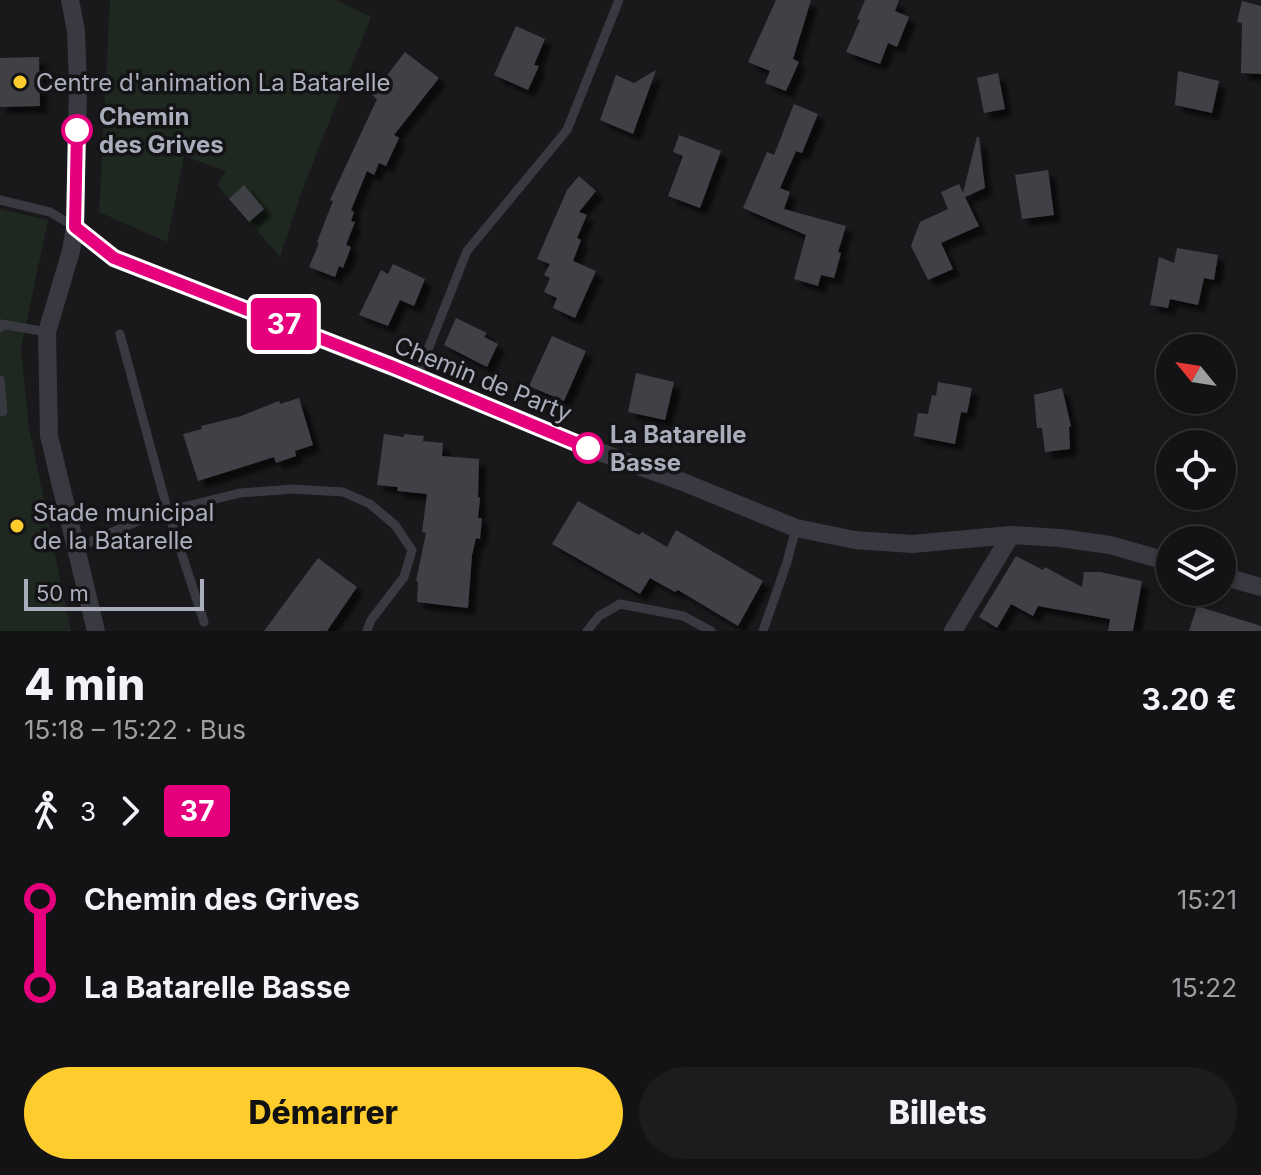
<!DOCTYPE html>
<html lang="fr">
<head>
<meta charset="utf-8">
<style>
	:root { --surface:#131214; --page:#1c1b1d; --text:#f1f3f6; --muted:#9d9ea0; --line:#323234; --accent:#ffcc2d }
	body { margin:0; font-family:Inter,sans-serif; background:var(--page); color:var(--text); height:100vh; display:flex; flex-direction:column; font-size:30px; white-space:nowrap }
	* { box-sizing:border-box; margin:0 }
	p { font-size:26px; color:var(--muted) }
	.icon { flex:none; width:44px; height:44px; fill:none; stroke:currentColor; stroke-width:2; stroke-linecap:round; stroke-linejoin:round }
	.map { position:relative; height:631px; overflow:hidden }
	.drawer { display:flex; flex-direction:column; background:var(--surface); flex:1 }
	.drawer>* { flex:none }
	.badge { padding:0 16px; border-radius:6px; font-size:28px; line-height:52px }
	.needle { width:52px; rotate:300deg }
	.controls { position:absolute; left:1156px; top:334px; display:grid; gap:16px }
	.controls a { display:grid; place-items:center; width:80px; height:80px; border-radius:50%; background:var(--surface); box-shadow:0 4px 12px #0003,0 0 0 2px var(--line); font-size:40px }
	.scale { position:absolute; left:24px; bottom:20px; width:180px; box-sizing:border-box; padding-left:8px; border:4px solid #aaaebc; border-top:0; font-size:22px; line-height:28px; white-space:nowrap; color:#aaaebc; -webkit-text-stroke:6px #141316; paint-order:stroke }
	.map>.badge { position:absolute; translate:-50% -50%; box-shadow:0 0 0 4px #fff }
	.legs { display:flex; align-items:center; gap:12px; height:88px; padding:0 24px; font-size:26px }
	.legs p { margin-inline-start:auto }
	.overview { display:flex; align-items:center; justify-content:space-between; height:136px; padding:0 24px }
	h1 { font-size:44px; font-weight:800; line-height:60px }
	.primary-button { display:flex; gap:16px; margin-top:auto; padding:16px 24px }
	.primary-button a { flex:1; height:92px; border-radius:48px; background:var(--accent); color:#111; font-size:32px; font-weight:800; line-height:92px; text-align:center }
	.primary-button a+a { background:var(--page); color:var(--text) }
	ul { padding:0 24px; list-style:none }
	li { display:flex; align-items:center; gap:28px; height:88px; font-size:30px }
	li i { display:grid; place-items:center; width:12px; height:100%; margin:0 10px; background:currentColor }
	li i::after { content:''; width:20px; height:20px; margin:-10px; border:6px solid; border-radius:50%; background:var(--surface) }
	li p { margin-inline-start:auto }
	li:first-child i { background:linear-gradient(#0000 50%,currentColor 0) }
	li:last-child i { background:linear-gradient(currentColor 50%,#0000 0) }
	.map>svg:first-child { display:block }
	.green { fill:#1e2720 }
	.building { fill:#404046; filter:url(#shadow) }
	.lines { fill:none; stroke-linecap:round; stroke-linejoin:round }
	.lane { stroke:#393a41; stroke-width:9 }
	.street { stroke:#393a41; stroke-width:18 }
	.line-1-casing { stroke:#fff; stroke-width:18 }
	.line-1 { stroke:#e6007e; stroke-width:12 }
	.poi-dot { fill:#ffcc2d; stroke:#141316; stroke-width:3 }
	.stop-1-dot { fill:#fff; stroke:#e6007e; stroke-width:4 }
	.labels { text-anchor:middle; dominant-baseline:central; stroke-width:7; stroke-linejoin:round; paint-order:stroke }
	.poi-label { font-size:24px; fill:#aaaebc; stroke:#141316; text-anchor:start }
	.stop-label { font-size:24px; font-weight:bold; fill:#aaaebc; stroke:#141316; text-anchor:start }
	.street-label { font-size:24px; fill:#aaaebc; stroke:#141316 }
</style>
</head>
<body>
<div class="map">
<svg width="1261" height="631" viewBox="0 0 1261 631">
	<defs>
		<filter id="shadow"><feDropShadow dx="7" dy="7" stdDeviation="2" flood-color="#0009"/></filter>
	</defs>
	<rect width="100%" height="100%" fill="#19181b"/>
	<path class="green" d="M 110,0 L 336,0 L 371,17 L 303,188 L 280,257 L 217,185 L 226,171 L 184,156 L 167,242 L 99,212 Z
		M 0,209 L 48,220 L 21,349 L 29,427 L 71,631 L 0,631 Z"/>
	<path class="building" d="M 776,0 L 811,0 L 793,59 L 799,62 L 786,91 L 765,83 L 770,71 L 748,62 Z
		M 865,0 L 899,0 L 895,11 L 909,17 L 897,47 L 888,43 L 880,64 L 846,52 L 860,20 L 857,19 Z
		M 1242,1 L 1261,6 L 1261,74 L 1241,73 L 1242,23 L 1237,22 Z
		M 516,26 L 545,39 L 534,65 L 539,66 L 528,90 L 494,75 Z
		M 405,52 L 439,78 L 394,135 L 399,138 L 386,166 L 379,163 L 374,175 L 367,171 L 351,210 L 354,212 L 351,221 L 355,222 L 346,245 L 351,247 L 343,268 L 339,266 L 335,277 L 309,267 L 319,243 L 317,242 L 333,201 L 330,200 L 377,99 L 372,95 Z
		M 39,57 L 40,106 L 0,107 L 0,58 Z
		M 656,70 L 633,134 L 600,120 L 616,75 L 634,83 Z
		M 1178,71 L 1219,81 L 1212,113 L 1175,105 Z
		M 998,73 L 1005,109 L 984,113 L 977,78 Z
		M 794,104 L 818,114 L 802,153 L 796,151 L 780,188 L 790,192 L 784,209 L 846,226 L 838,252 L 841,253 L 834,278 L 821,275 L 818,286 L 794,279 L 806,235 L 743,208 L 767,152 L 774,155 Z
		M 679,135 L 721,151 L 700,208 L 668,196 L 683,156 L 673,152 Z
		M 977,137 L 979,137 L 985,188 L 965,197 L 979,226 L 941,243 L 953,269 L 928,280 L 911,246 L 920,222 L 948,209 L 941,192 L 959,184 L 963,193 Z
		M 1048,170 L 1054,215 L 1022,219 L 1015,175 Z
		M 579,176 L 596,191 L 579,212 L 587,215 L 577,238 L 581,240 L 573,261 L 596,271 L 575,318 L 553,308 L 557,298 L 544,292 L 550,278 L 544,275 L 550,264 L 537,259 L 567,190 Z
		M 244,185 L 264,209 L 249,222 L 229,199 Z
		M 1177,248 L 1218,255 L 1214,280 L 1204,278 L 1198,305 L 1170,299 L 1168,308 L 1150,305 L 1159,257 L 1174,263 Z
		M 393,264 L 425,279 L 414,306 L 400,300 L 388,326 L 359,315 L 381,270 L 388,274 Z
		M 456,318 L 487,333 L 484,337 L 498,344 L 487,367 L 444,345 Z
		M 552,336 L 586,351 L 564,401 L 529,386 Z
		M 636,373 L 674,382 L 665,420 L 628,412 Z
		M 938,382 L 972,388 L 967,413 L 961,412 L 955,444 L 914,436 L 918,413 L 928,414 L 932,395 L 936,396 Z
		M 1062,388 L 1071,426 L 1069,427 L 1070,449 L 1045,452 L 1042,428 L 1037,428 L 1034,395 Z
		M 299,398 L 313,445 L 295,451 L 296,456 L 276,463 L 274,457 L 198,481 L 183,434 L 202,429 L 201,426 L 241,416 L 279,401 L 280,404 Z
		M 384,434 L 404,437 L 404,434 L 424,436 L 423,441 L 443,443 L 442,456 L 479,459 L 478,497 L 480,498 L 478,518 L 482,518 L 480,539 L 476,538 L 472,555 L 468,608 L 417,602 L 418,582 L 416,581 L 426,533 L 422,532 L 427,494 L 398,491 L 397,487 L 377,485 Z
		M 578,501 L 639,535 L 642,532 L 667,547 L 676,530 L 763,581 L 738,626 L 678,590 L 675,592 L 650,578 L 640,594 L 552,544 Z
		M 1016,556 L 1043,570 L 1045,567 L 1082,587 L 1084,572 L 1100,572 L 1142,581 L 1133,631 L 1108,631 L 1110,619 L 1038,606 L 1033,616 L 1011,604 L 997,628 L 979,617 Z
		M 318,558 L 357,587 L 327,631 L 264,631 Z
		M 1197,606 L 1261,626 L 1261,631 L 1189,631 Z"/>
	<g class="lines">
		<path class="lane" d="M 0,200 L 50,212 L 75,227
			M 0,328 L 1,324 L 47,332
			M 120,334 L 168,512 L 204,622
			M 417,377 L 467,251 L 567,130 L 619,0
			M 0,380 L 3,412
			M 76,548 L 138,521 L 179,508 L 240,493 L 293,489 L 343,492 L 370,504 L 395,525 L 412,550 L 404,577 L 371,620 L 367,631
			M 587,631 L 599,616 L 620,604 L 683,616 L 711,631
			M 763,631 L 787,562 L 796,528"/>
		<path class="street" d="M 70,0 L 76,31 L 78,85 L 75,227 L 71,251 L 47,332 L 49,436 L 96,631
			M 75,227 L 114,258 L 417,377 L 591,449 L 683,482 L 796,528 L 855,540 L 912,544 L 1011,535 L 1060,538 L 1110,545 L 1170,562
			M 1222,576 L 1261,587
			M 953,631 L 1011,535"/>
	</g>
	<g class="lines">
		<g class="line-1-casing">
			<path id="line-1" d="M 77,130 L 75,227 L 114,258 L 391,366 L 588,448"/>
		</g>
		<use href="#line-1" class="line-1"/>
	</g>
	<g class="poi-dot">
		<circle cx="20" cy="82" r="8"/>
		<circle cx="17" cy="526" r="8"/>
	</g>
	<g class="stop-1-dot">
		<circle cx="77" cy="130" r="14"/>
		<circle cx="588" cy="448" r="14"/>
	</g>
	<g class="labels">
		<g class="poi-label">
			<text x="36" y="82">Centre d'animation La Batarelle</text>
			<text x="33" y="512">Stade municipal<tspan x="33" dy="28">de la Batarelle</tspan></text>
		</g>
		<g class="stop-label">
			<text x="99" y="116">Chemin<tspan x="99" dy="28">des Grives</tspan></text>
			<text x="610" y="434">La Batarelle<tspan x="610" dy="28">Basse</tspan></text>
		</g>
		<g class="street-label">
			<text transform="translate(483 379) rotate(22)">Chemin de Party</text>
		</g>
	</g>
</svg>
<div class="controls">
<a><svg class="needle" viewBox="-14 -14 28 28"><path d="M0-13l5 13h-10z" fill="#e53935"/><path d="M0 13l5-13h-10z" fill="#9d9ea0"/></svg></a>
<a><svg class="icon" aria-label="locate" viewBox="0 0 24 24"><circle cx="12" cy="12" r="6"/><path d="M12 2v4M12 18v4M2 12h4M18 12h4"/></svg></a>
<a><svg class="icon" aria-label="layers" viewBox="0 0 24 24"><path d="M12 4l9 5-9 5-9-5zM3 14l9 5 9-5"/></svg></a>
</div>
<div class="scale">50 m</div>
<b class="badge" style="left:284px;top:324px;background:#e6007e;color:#fff">37</b>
</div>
<section class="drawer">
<div class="overview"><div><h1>4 min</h1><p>15:18 – 15:22 · Bus</p></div><b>3.20 €</b></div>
<div class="legs"><svg class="icon" aria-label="walk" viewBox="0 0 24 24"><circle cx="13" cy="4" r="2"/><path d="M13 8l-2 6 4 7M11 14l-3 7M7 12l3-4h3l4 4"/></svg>3<svg class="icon" aria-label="forward" viewBox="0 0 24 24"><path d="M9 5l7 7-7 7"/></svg><b class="badge" style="background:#e6007e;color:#fff">37</b></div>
<ul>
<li><i style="color:#e6007e"></i><b>Chemin des Grives</b><p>15:21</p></li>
<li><i style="color:#e6007e"></i><b>La Batarelle Basse</b><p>15:22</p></li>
</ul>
<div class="primary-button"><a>Démarrer</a><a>Billets</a></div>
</section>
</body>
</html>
